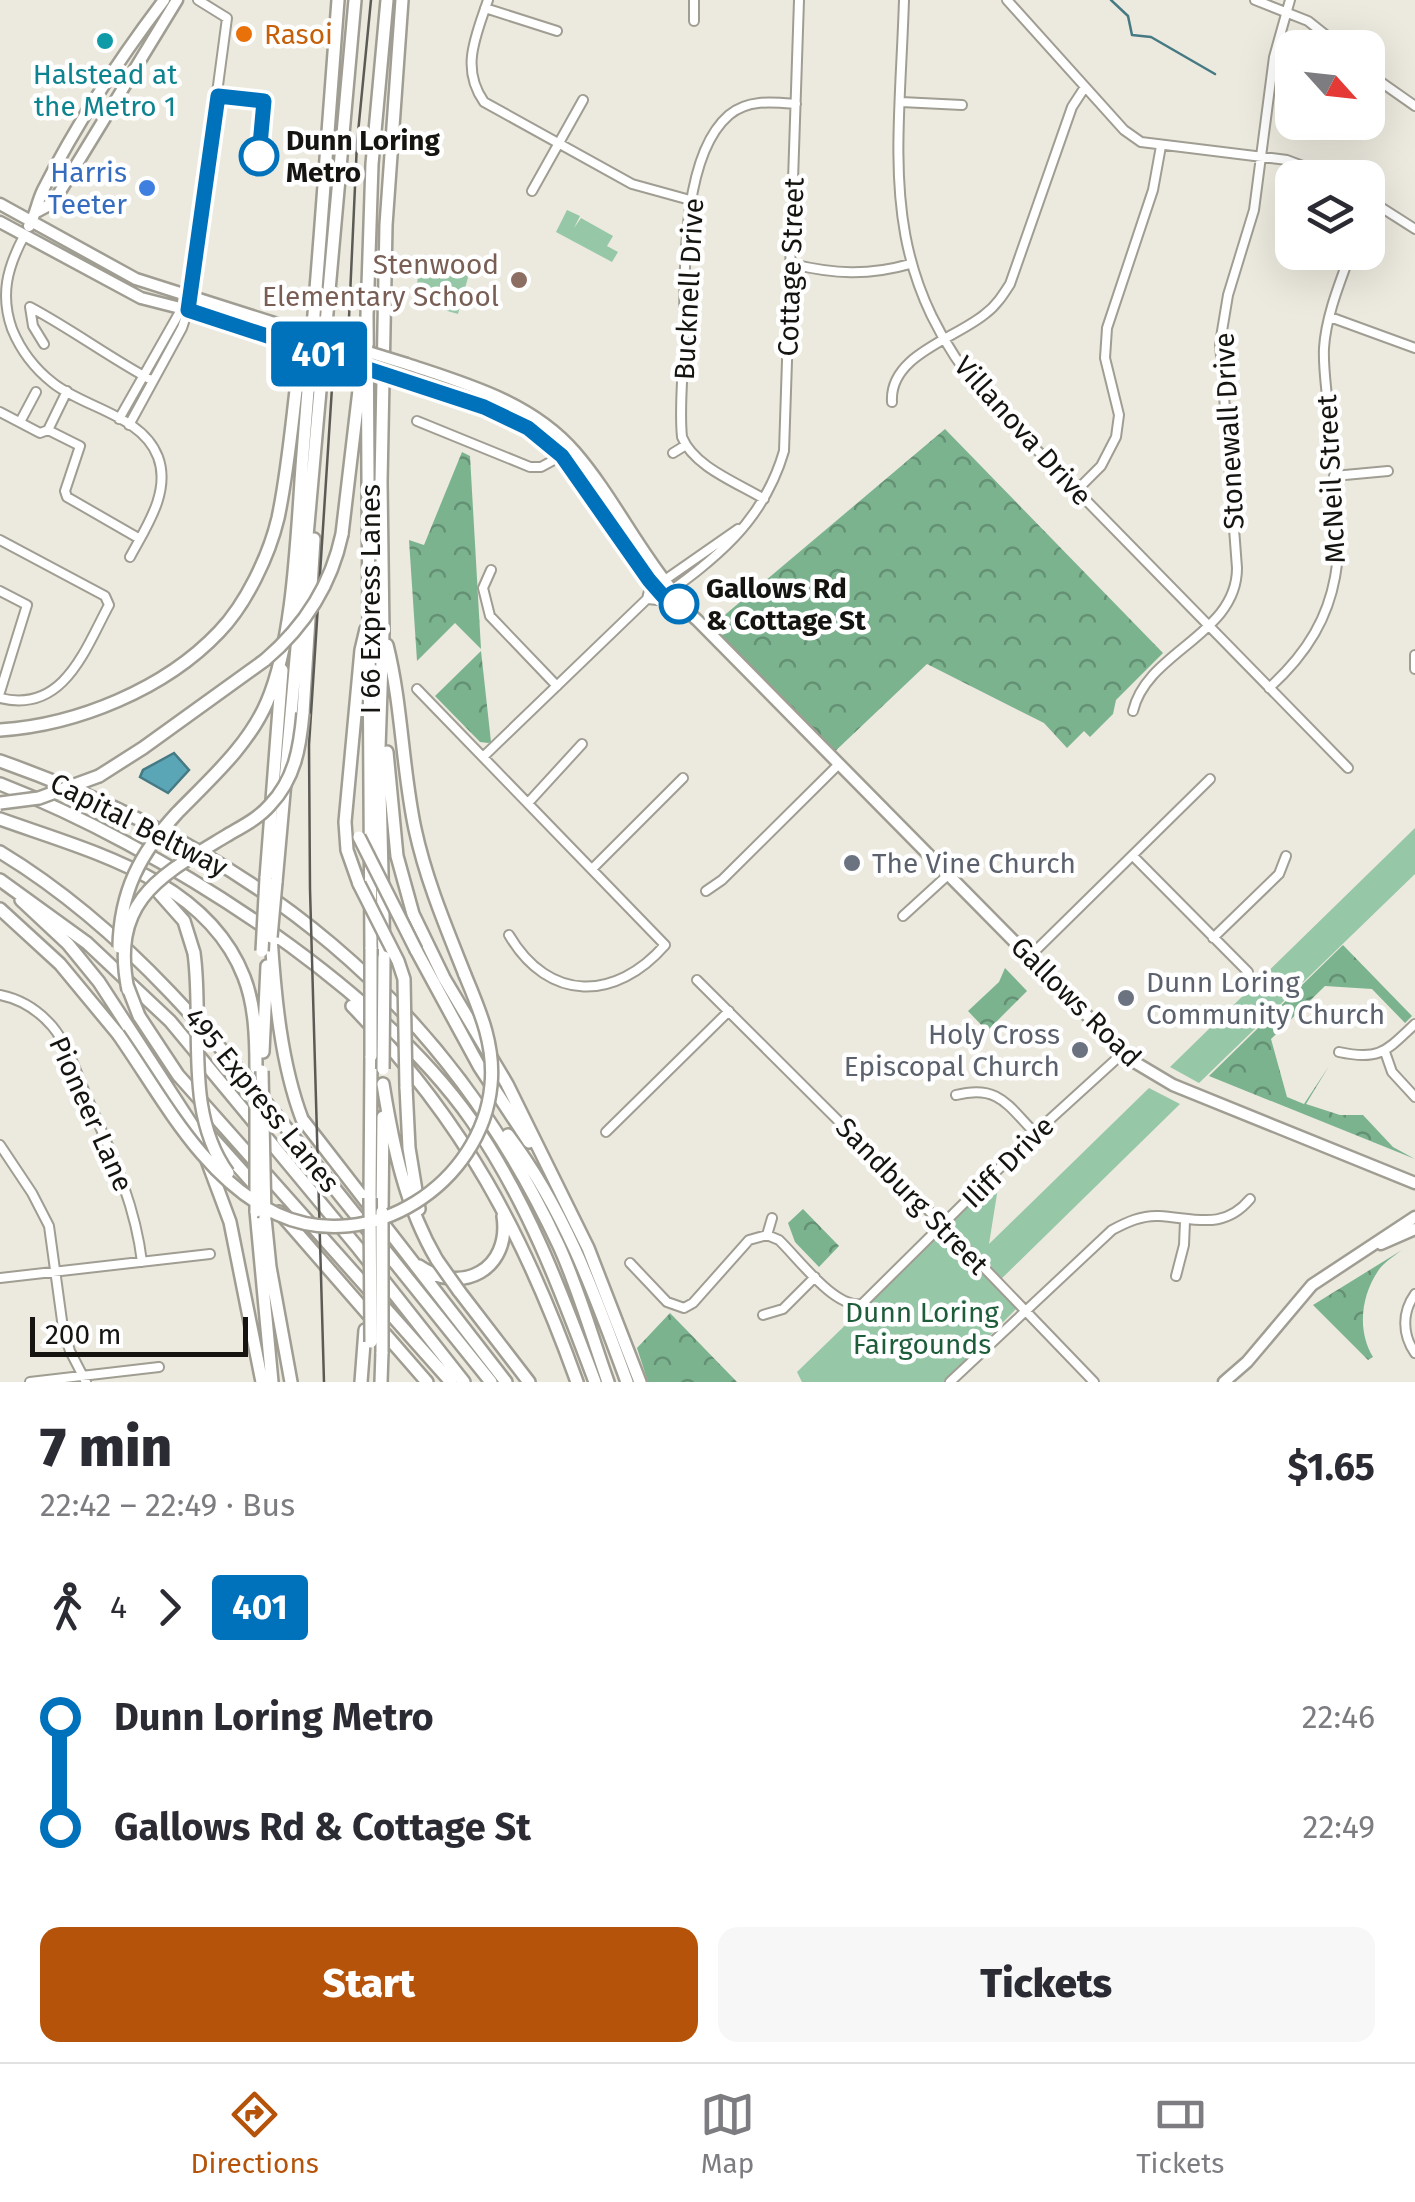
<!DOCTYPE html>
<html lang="en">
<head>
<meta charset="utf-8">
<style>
	:root { --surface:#fff; --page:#f7f7f7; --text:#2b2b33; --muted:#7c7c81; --line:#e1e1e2; --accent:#b45309 }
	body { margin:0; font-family:"Fira Sans",sans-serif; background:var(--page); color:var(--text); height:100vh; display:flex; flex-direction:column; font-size:38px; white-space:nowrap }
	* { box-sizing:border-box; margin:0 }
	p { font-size:32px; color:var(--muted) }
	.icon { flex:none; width:55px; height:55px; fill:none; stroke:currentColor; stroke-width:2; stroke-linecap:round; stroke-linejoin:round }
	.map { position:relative; height:1382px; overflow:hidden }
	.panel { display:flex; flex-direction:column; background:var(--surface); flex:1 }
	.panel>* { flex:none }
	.badge { padding:0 20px; border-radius:8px; font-size:35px; line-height:65px }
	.needle { width:65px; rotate:117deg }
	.buttons { position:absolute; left:1275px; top:30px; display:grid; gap:20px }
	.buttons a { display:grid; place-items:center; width:110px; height:110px; border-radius:20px; background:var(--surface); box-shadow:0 10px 40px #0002; font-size:50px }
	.scale { position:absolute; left:30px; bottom:25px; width:218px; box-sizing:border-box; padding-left:10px; border:5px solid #151410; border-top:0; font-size:28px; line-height:35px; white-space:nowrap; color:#151410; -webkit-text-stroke:8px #fff; paint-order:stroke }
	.map>.badge { position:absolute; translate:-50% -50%; box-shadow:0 0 0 5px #fff }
	.legs { display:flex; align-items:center; gap:15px; height:110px; padding:0 40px; font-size:32px }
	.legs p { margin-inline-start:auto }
	.head { display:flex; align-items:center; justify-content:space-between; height:170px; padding:0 40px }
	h1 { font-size:55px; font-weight:800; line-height:75px }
	.cta { display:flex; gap:20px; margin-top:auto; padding:20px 40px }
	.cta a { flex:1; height:115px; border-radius:20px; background:var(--accent); color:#fff; font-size:40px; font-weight:800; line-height:115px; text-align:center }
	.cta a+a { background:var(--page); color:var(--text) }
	ul { padding:0 40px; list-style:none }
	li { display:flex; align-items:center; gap:35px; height:110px; font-size:38px }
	li i { display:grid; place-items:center; width:15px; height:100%; margin:0 12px; background:currentColor }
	li i::after { content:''; width:25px; height:25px; margin:-12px; border:8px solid; border-radius:50%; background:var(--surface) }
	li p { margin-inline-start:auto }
	li:first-child i { background:linear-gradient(#0000 50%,currentColor 0) }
	li:last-child i { background:linear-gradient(currentColor 50%,#0000 0) }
	.menu { display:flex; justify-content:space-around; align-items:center; height:140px; border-top:2px solid var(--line); background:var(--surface); font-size:28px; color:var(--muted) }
	.menu a { display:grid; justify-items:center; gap:5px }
	.menu .selected { color:var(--accent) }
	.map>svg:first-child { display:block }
	.green { fill:#96c7a7 }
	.forest { fill:url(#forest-crowns) }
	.water { fill:#5aa5b6; stroke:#457a84; stroke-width:2.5 }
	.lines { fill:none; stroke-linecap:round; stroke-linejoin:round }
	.stream { stroke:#457a84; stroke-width:2.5 }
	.minor-casing { stroke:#a09d93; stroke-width:12 }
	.major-casing { stroke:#a09d93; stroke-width:15 }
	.highway-casing { stroke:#a09d93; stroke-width:16 }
	.minor { stroke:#fff; stroke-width:8 }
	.major { stroke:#fff; stroke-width:10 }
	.highway { stroke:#fff; stroke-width:11 }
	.rail { stroke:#5c5a54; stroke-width:2.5 }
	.major-bridge-casing { stroke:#a09d93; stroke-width:15; stroke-linecap:butt }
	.highway-bridge-casing { stroke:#a09d93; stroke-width:16; stroke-linecap:butt }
	.major-bridge { stroke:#fff; stroke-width:10 }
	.highway-bridge { stroke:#fff; stroke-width:11 }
	.line-1-casing { stroke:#fff; stroke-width:22 }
	.line-1 { stroke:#0072bc; stroke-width:15 }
	.food-dot { fill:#e8710a; stroke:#fff; stroke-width:4 }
	.culture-dot { fill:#0f9aa8; stroke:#fff; stroke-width:4 }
	.stop-1-dot { fill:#fff; stroke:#0072bc; stroke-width:5 }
	.shop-dot { fill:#3f7fe0; stroke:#fff; stroke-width:4 }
	.education-dot { fill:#8d6e63; stroke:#fff; stroke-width:4 }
	.worship-dot { fill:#6b7280; stroke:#fff; stroke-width:4 }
	.labels { text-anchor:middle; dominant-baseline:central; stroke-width:9; stroke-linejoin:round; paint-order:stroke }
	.food-label { font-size:28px; fill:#c56008; stroke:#fff; text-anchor:start }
	.culture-label { font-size:28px; fill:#0d838f; stroke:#fff }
	.stop-label { font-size:28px; font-weight:bold; fill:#151410; stroke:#fff; text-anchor:start }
	.shop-label { font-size:28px; fill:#366cbe; stroke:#fff; text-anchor:end }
	.education-label { font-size:28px; fill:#785e54; stroke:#fff; text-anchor:end }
	.street-label { font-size:28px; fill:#151410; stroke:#fff }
	.worship-label { font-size:28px; fill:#5b616d; stroke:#fff; text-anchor:start }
	.park-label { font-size:28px; fill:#1e5d3a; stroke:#fff }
</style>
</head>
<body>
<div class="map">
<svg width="1415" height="1382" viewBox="0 0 1415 1382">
	<defs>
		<pattern id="forest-crowns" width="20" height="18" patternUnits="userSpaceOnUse" patternTransform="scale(2.5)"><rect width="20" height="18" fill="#7cb38f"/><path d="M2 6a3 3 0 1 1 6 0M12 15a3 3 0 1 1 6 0" fill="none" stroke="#649073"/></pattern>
	</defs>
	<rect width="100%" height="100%" fill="#ece9de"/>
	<path class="green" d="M 567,210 L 580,216 L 574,228 L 581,218 L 613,236 L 607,246 L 618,252 L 612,262 L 556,232 Z
		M 444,259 L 461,260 L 470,270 L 458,314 L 416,302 L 418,273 L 428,264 Z
		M 1415,828 L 1415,874 L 1199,1083 L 1170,1067 Z
		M 1149,1088 L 1180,1104 L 996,1284 L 1016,1309 L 944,1382 L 802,1382 L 797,1372 L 1000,1175 L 989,1244 Z"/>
	<path class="forest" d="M 945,429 L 1163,653 L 1116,700 L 1113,714 L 1090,737 L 1084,731 L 1067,748 L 1044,723 L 927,664 L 829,757 L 707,630 Z
		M 462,452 L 470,456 L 481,649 L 455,623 L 417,661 L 409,540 L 424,545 Z
		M 481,651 L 491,742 L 488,743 L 480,742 L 435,696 Z
		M 1343,945 L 1412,1016 L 1405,1023 L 1372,989 L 1325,986 L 1271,1039 L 1287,1097 L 1304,1104 L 1329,1066 L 1306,1104 L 1340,1115 L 1363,1115 L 1393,1147 L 1415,1159 L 1209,1076 Z
		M 1005,968 L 1027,991 L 987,1031 L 968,1011 L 999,982 Z
		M 803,1209 L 839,1246 L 819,1267 L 795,1242 L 788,1223 Z
		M 1402,1250 C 1394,1256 1383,1263 1378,1271 C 1361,1296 1357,1331 1373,1357 L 1368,1360 L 1313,1305 Z
		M 670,1313 L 737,1382 L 648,1382 L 637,1348 Z"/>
	<path class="water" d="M 174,753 L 189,770 L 168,793 L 140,777 L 143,770 Z"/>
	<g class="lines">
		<path class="stream" d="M 1111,0 L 1128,16 L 1132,35 L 1151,37 L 1215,74"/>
		<g class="minor-casing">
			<path id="minor" d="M 488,0 C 476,36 460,68 484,102 L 632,184 L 690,200
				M 904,0 C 899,160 875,266 986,398 L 1348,768
				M 1007,0 L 1124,130 L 1141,142 L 1287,160 L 1335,178
				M 1255,0 L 1308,21 L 1342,48
				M 485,8 L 557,31
				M 694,21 L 694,0
				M 1368,73 L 1415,106
				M 901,102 L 962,105
				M 532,191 L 583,100
				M 1368,199 L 1415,229
				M 1368,221 L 1378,206
				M 24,236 C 7,268 0,295 12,329 C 21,351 35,369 53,383 C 84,408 142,415 158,457 C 171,492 146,527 130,557
				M 792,264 C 834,274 868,276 910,264
				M 1330,317 L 1415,348
				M 44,344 L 33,326 L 30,307 C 73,330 110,358 153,381
				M 67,391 L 48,430 L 80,446 L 65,491 L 67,497 L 140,539
				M 892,402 C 889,355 955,339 985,314 C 996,306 1003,295 1010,284 L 1072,107 L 1085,87
				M 0,412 L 40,433 L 48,430
				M 119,419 L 182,308
				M 417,421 L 530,467 L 541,467 L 565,454
				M 20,422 L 36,392
				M 129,425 L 182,328 L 188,310 L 227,18 L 198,0
				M 673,453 L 686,445
				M 1334,476 L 1388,471
				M 1076,491 L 1101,466 L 1116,437 L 1119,415 L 1105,358 L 1107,328 L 1153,190 L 1161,146
				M 764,499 C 738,483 694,467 682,437 C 679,407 683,375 684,344 C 685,283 679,158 729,115 C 748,99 773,102 796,104
				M 0,540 L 105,596 L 109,605 C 85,649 64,714 0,698
				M 491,570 L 483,588 L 490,616 L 557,686
				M 0,591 L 27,605 L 0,692
				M 647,599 L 658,600 C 715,559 763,523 784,451 L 799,0
				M 1415,655 L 1415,669
				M 1269,688 C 1363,603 1338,522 1328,410 C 1327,390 1323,369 1324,348 C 1326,316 1340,282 1351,252
				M 417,689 L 665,945 C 616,1001 549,1003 509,935
				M 1133,711 C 1147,651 1237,635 1237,568 L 1220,343 L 1228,295 L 1254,210 L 1274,57 L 1290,0
				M 483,757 L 647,599 L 649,591 L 738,529
				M 528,803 L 582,744
				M 1133,856 L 1248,972
				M 592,869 L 683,778
				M 706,891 L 722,880 L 838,765
				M 903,916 L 949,874
				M 1213,938 L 1279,874 L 1286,856
				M 1029,957 L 1210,779
				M 697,980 L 939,1221 L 1094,1382
				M 0,995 C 20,999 38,1010 52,1026 C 68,1045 76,1072 86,1095 C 110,1150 135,1202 142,1262
				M 1339,1052 C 1380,1061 1386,1051 1415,1024
				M 1385,1052 L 1392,1072 L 1415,1097
				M 956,1095 C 999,1084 1008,1106 1035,1133
				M 606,1132 L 729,1011
				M 0,1145 L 32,1193 L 49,1226 L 63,1328 L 70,1351 L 86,1382
				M 767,1235 L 772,1218
				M 630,1263 L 667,1302 L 684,1308 L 693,1303 L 749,1240 L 767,1235 L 779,1240 C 798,1258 835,1309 862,1304 L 1035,1133 L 1123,1053
				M 1176,1276 L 1184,1245 L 1185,1221
				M 0,1278 L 210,1254
				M 1415,1294 C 1402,1312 1402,1334 1415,1353
				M 763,1315 L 783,1309 L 815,1277
				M 30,1382 L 159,1367
				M 950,1382 L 1112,1230 C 1127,1222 1142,1215 1159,1216 C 1195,1218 1223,1231 1250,1199"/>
		</g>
		<g class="major-casing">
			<path id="major" d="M 0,204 L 136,279 L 290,328
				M 38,211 L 53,203 L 177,0
				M 0,222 L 141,298 L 188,310 L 287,344
				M 29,226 C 36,214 37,202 43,190 C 76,125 120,58 164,0
				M 407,364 C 467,384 532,402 575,452 C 612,495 636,546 672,590 L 673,599
				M 405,380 L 494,412 L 550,444 L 562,455 L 626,548 L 663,596 L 673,599 L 697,620 L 1131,1060 L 1173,1085 L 1415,1183
				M 1381,1244 L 1415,1229
				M 1224,1382 L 1247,1362 L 1312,1285 L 1415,1217"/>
		</g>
		<g class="highway-casing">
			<path id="highway" d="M 342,534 L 362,365
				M 387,645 C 402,705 402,768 415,829 C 426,880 446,927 465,975
				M 303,713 L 314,539
				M 0,730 C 77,725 165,689 219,632 C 246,604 269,556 278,518 C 288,471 292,421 298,374 L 306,355
				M 387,752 L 397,856 L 413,914 L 444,978 L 507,1084 L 588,1248 L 640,1382
				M 0,761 C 254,851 444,998 559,1246 C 579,1290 592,1337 608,1382
				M 99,776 L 143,748 L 265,660
				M 0,784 C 157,845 375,982 472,1121 C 528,1202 561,1291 595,1382
				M 177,813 C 210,779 248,746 267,702 C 295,636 297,527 303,454 C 315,303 327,151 338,0
				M 0,819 C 89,851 206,879 244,977 C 255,1005 256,1038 256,1068
				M 0,852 C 154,945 256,1093 368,1230
				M 266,878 L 282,670
				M 0,880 L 87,943 L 170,1021 L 359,1249 L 464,1382
				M 276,882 L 355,0
				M 359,884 L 347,850 L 345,822 L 361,650 L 366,629
				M 153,886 L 184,921 L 194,953
				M 21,900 L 68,944 L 99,982 L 196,1131 L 230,1222 L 262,1382
				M 0,909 L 60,964 L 118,1034
				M 271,937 C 275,998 281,1063 302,1119 L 506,1382
				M 371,949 L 367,316 L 372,164 L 387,0
				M 416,950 L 479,1066 L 529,1142
				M 384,957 L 379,748 L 383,632 L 381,482 L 386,225 L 402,0
				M 352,1006 C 463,1119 524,1234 577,1382
				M 139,1016 L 178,1075 L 451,1382
				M 263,1052 L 267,966
				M 383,1084 C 393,1146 405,1206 437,1260
				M 406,1087 L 409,1148 L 419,1209
				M 209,1134 L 260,1191
				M 508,1135 C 565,1210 595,1295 627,1382
				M 370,1198 L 371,1056
				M 256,1211 L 272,1382
				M 279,1212 L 427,1382
				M 382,1212 L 383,1117
				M 265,1218 L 270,1267 L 291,1382
				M 380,1244 L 491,1382
				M 419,1266 C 462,1296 511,1269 503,1216
				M 459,1291 L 529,1382
				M 361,1382 L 365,1330
				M 381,1382 L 382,1352"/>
		</g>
		<use href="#minor" class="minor"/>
		<use href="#major" class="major"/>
		<use href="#highway" class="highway"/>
		<path class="rail" d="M 349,318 L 357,143 L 371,0
			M 324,1382 L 310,889 L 309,745 L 335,341"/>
		<g class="major-bridge-casing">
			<path id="major-bridge" d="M 290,328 L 407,364
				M 287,344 L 405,380"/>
		</g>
		<g class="highway-bridge-casing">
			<path id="highway-bridge" d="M 265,660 C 305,626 331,586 342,534
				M 0,803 L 39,798 L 99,776
				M 359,837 L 416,950
				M 359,884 L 398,961 L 404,979 L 406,1087
				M 271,937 L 276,882
				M 119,947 C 120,892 140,853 177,813
				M 371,949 L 371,1056
				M 262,951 L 266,878
				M 194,953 C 204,1025 183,1111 228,1173
				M 127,985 L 139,1016
				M 128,990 C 110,900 160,876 226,836 C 241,827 258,819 270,805 C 295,779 300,747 303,713
				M 118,1034 C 163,1098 203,1179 277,1214 C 370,1257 482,1183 491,1085 C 495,1045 480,1011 465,975
				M 383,1069 L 384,957
				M 262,1071 L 265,1218
				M 256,1087 L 256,1211
				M 370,1198 L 371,1342
				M 437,1260 L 459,1291
				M 382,1352 L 382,1212"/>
		</g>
		<use href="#major-bridge" class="major-bridge"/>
		<use href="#highway-bridge" class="highway-bridge"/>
	</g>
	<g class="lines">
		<g class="line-1-casing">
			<path id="line-1" d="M 259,156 L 264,101 L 218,96 L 188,310 L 484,407 L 528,428 L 562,456 L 649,580 L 663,596 L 679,604"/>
		</g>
		<use href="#line-1" class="line-1"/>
	</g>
	<circle class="food-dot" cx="244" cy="34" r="10"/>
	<circle class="culture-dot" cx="105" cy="41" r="10"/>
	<g class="stop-1-dot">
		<circle cx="259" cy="156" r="18"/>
		<circle cx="679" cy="604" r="18"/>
	</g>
	<circle class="shop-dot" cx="147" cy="188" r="10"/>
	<circle class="education-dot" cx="519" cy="280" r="10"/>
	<g class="worship-dot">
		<circle cx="852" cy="863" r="10"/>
		<circle cx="1126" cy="998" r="10"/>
		<circle cx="1080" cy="1050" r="10"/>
	</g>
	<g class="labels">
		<g class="food-label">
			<text x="264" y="34">Rasoi</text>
		</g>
		<g class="culture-label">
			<text x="105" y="74">Halstead at<tspan x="105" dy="32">the Metro 1</tspan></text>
		</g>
		<g class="stop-label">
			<text x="286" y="140">Dunn Loring<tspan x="286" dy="32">Metro</tspan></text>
			<text x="706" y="588">Gallows Rd<tspan x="706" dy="32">&amp; Cottage St</tspan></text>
		</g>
		<g class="shop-label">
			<text x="127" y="172">Harris<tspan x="127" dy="32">Teeter</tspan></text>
		</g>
		<g class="education-label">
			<text x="499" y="264">Stenwood<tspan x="499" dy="32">Elementary School</tspan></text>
		</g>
		<g class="street-label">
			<text transform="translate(791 267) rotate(-88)">Cottage Street</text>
			<text transform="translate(689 289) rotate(-87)">Bucknell Drive</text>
			<text transform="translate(1023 431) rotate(48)">Villanova Drive</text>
			<text transform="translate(1229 431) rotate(-93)">Stonewall Drive</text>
			<text transform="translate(1331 479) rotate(-93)">McNeil Street</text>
			<text transform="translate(370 599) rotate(-90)">I 66 Express Lanes</text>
			<text transform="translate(139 825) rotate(27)">Capital Beltway</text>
			<text transform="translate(1076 1002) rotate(45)">Gallows Road</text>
			<text transform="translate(262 1100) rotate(51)">495 Express Lanes</text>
			<text transform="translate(91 1114) rotate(66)">Pioneer Lane</text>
			<text transform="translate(1008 1162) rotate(-45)">Iliff Drive</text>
			<text transform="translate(912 1196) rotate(46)">Sandburg Street</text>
		</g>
		<g class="worship-label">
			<text x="872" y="863">The Vine Church</text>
			<text x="1146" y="982">Dunn Loring<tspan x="1146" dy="32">Community Church</tspan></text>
			<text x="1060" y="1034" text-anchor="end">Holy Cross<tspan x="1060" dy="32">Episcopal Church</tspan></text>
		</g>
		<g class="park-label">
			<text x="922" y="1312">Dunn Loring<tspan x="922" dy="32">Fairgounds</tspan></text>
		</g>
	</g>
</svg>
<div class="buttons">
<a><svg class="needle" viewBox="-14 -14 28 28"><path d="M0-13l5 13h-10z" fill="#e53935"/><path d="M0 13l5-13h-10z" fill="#7c7c81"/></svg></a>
<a><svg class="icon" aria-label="layers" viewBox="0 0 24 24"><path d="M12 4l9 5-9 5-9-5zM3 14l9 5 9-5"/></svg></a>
</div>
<div class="scale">200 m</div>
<b class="badge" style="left:319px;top:354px;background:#0072bc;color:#fff">401</b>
</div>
<section class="panel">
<div class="head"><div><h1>7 min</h1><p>22:42 – 22:49 · Bus</p></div><b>$1.65</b></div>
<div class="legs"><svg class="icon" aria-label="walk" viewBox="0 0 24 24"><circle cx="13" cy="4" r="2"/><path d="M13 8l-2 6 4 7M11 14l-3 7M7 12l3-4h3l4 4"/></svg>4<svg class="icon" aria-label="forward" viewBox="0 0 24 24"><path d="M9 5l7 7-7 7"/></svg><b class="badge" style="background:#0072bc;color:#fff">401</b></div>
<ul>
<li><i style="color:#0072bc"></i><b>Dunn Loring Metro</b><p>22:46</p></li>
<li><i style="color:#0072bc"></i><b>Gallows Rd &amp; Cottage St</b><p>22:49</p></li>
</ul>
<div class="cta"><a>Start</a><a>Tickets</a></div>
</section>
<nav class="menu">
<a class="selected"><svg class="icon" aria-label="directions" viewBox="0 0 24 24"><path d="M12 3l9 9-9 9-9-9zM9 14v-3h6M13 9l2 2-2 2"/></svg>Directions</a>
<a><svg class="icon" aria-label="map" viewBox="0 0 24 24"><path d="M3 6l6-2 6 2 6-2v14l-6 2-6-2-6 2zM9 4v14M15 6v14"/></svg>Map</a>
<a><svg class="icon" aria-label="tickets" viewBox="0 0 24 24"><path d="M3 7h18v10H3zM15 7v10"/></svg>Tickets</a>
</nav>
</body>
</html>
